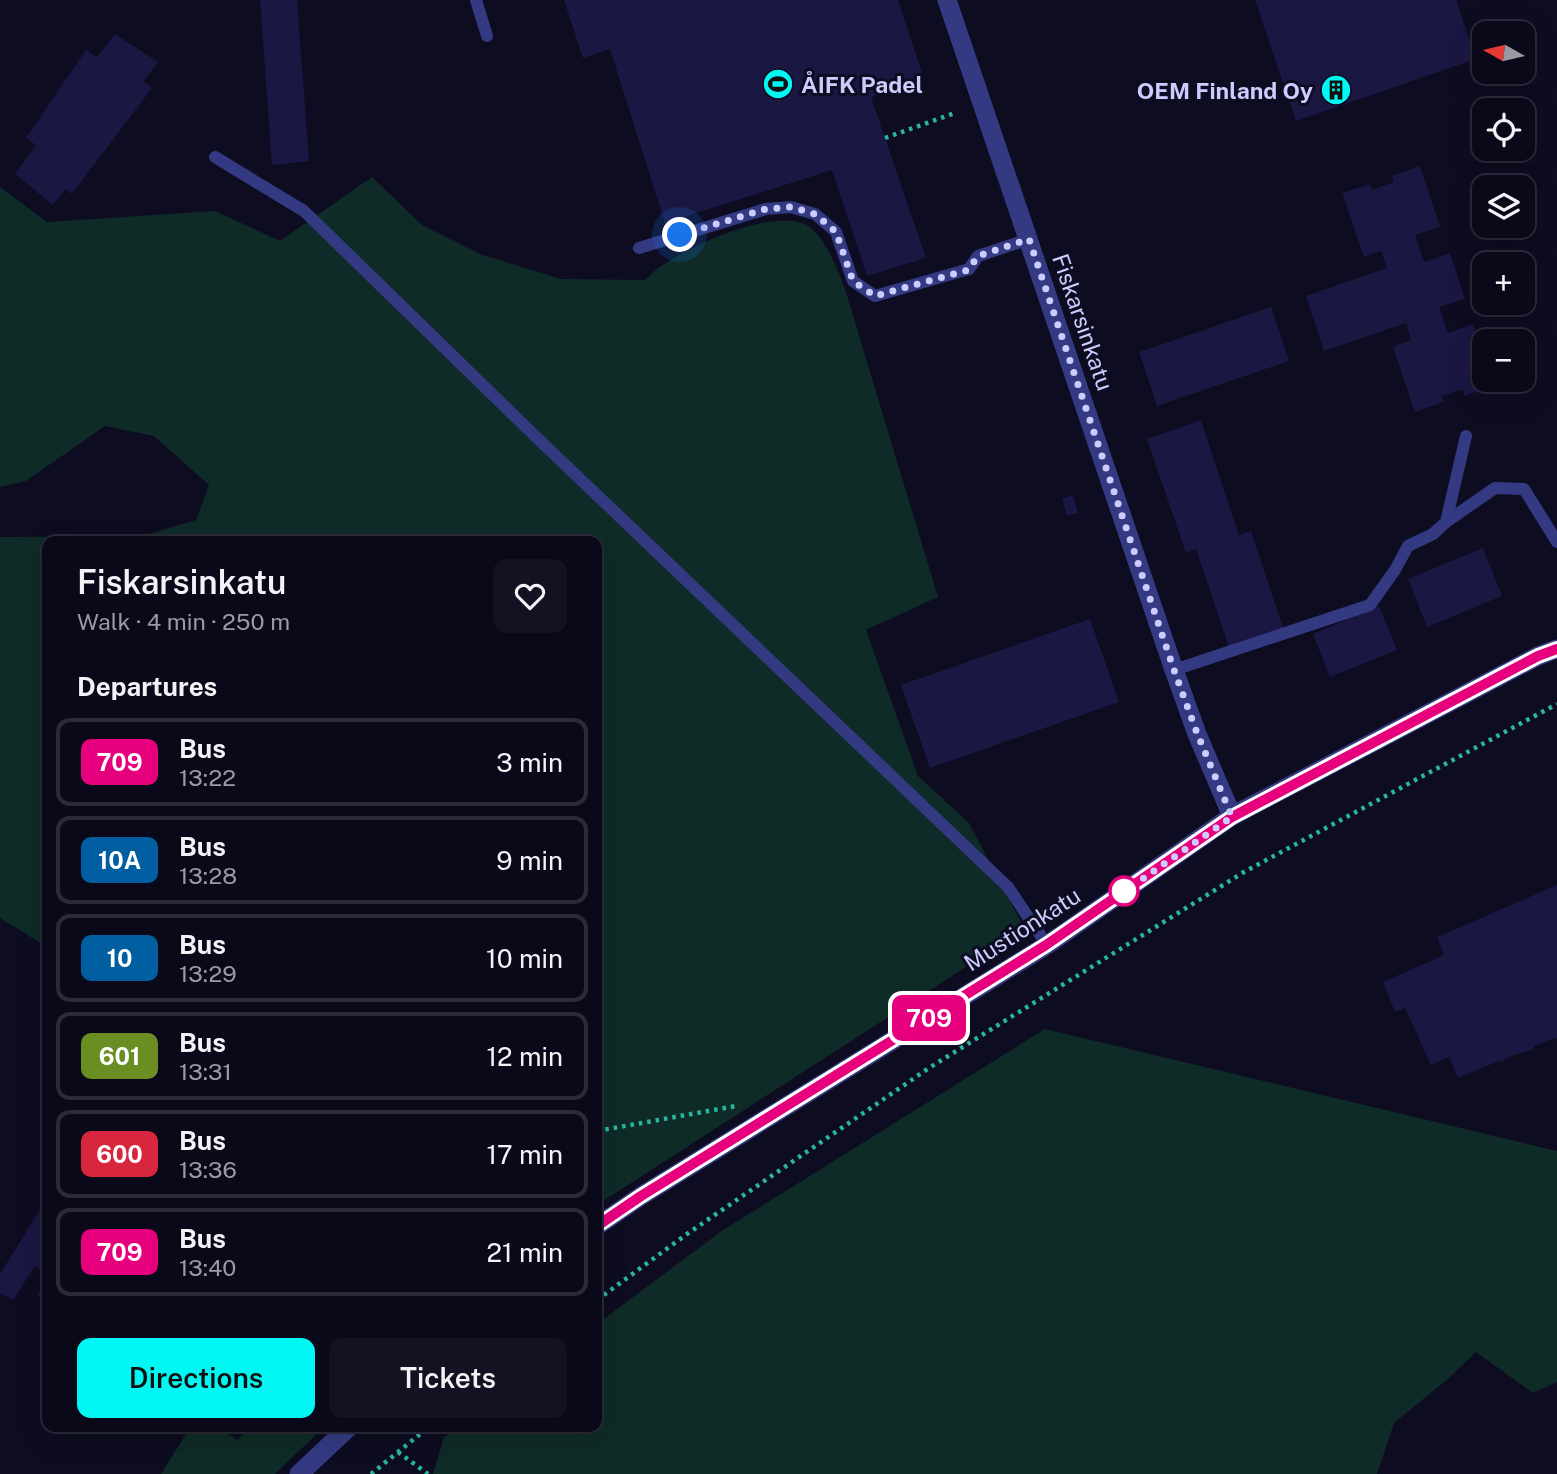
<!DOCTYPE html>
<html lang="en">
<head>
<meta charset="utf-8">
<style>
	:root { --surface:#0a0919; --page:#131222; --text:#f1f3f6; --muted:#999aa2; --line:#2a2a38; --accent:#00f7f3 }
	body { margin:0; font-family:"Public Sans",sans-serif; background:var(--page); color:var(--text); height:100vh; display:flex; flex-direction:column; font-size:26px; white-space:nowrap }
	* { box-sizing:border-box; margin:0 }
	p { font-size:23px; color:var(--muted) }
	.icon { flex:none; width:38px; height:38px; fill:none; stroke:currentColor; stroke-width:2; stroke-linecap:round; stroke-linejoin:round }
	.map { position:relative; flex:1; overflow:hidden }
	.sheet { position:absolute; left:42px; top:536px; width:560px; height:896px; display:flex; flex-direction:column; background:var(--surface); border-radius:14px; box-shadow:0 7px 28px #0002,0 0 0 2px var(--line) }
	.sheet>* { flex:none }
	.badge { padding:0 14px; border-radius:10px; font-size:24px; line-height:46px }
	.needle { width:46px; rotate:278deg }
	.buttons { position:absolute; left:1472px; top:21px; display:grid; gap:14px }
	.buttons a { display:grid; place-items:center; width:63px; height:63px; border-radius:14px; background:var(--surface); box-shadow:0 7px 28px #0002,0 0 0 2px var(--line); font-size:35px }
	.you { position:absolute; width:35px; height:35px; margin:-18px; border:5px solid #fff; border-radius:50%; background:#1a73e8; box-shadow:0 0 0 10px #1a73e833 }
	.map>.badge { position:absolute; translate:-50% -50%; box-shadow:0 0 0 4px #fff }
	h2 { padding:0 35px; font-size:26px; line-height:63px }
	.round { display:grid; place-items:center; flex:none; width:74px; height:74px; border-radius:14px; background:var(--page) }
	.summary { display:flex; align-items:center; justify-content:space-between; height:119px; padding:0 35px }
	h1 { font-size:33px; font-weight:600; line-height:52px }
	.cta { display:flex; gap:14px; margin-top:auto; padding:14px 35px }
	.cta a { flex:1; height:80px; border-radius:14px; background:var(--accent); color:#111; font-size:28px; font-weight:600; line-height:80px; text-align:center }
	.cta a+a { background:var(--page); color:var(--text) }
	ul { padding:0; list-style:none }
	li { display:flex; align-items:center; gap:21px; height:88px; margin:0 14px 10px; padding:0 21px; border:4px solid var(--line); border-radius:14px }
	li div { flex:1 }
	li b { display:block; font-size:26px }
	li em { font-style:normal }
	li .badge { min-width:77px; font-weight:700; text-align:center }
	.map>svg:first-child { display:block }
	.green { fill:#0f2b27 }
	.building { fill:#1b1743 }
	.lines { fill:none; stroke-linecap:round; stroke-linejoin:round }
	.path { stroke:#28b79e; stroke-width:4.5; stroke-dasharray:3.5 5; stroke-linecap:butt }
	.service { stroke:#343a82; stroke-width:12 }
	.minor { stroke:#343a82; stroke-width:19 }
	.tertiary { stroke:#343a82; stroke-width:19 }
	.line-casing { stroke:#fff; stroke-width:16 }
	.line { stroke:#e6007e; stroke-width:10 }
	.walk { stroke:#ccf; stroke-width:7; stroke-dasharray:0 12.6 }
	.stop-dot { fill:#fff; stroke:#e6007e; stroke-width:3.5 }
	.labels { text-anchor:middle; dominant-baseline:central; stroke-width:6; stroke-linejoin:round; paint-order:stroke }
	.poi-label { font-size:23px; font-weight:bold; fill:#ccf; stroke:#0d0c21; text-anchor:start }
	.street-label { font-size:23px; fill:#ccf; stroke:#0d0c21 }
</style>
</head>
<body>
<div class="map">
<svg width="1557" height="1474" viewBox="0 0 1557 1474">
	<rect width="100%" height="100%" fill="#0d0c21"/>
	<path class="green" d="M 372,177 L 422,225 L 480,254 L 561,279 L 645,280 C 652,274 658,267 666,263 C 695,244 768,211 802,223 C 824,231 837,269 845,289 L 938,597 L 866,630 L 918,776 L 969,823 L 1021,922 L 966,967 L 597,1205 L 597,541 L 47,541 L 47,947 L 0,918 L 0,537 L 142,536 L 196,520 L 209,485 L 154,436 L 105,426 L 26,481 L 0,487 L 0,187 L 47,222 L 215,211 L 280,241 Z
		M 1045,1029 L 1557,1151 L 1557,1382 L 1533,1393 L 1476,1352 L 1449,1378 L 1394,1423 L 1377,1474 L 433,1474 L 444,1437 L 459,1426 L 597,1426 L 597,1324 L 723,1230 Z
		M 191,1426 L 212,1426 L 238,1440 L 248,1426 L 325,1426 L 275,1474 L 161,1474 Z"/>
	<path class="building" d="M 260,0 L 297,0 L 309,161 L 272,165 Z
		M 564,0 L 898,0 L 924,79 L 871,97 L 926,258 L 867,276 L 832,170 L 665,223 L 610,49 L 583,58 Z
		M 1255,0 L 1456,0 L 1476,59 L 1296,121 Z
		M 115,34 L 158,62 L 144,81 L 152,88 L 72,194 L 65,189 L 53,205 L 15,174 L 36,145 L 26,138 L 86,50 L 97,57 Z
		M 1420,166 L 1440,227 L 1415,235 L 1424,262 L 1450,253 L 1465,299 L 1439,307 L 1448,333 L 1473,324 L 1484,356 L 1484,380 L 1492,380 L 1494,386 L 1464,396 L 1463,389 L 1441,396 L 1444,402 L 1415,412 L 1393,347 L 1411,340 L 1406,323 L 1324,351 L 1306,296 L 1387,268 L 1381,251 L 1364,257 L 1342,193 L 1370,184 L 1372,190 L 1394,182 L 1392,176 Z
		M 1271,307 L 1289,361 L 1157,406 L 1139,352 Z
		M 1201,420 L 1239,535 L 1251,531 L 1283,628 L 1229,647 L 1196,549 L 1186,553 L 1147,439 Z
		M 1073,495 L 1078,513 L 1067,516 L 1062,499 Z
		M 1483,548 L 1502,596 L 1427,627 L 1408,579 Z
		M 1379,606 L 1397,650 L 1330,677 L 1313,634 Z
		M 1090,619 L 1119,702 L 930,768 L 901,685 Z
		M 1557,885 L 1557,1038 L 1552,1039 L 1534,1046 L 1533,1049 L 1508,1057 L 1502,1062 L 1499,1061 L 1458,1078 L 1449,1057 L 1431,1065 L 1405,1008 L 1395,1012 L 1383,982 L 1444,955 L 1437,937 Z
		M 47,1198 L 47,1273 L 35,1266 L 13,1300 L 0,1293 L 0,1274 Z
		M 47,1278 L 47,1301 L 38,1295 Z"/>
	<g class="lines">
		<path class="path" d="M 885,138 L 955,113
			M 597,1131 L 736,1106
			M 597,1300 L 687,1234 L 929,1068 L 1244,872 L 1557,704
			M 398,1452 L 428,1474
			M 371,1474 L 430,1426"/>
		<path class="service" d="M 476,0 L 487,36
			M 215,157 L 304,211 L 535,436 L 1008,887 L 1047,945
			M 639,248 L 766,209 L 791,207 L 815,214 L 836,232 L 853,281 L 875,296 L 969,269 L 978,256 L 1029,239
			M 1446,522 L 1495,488 L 1524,489 L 1557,542
			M 1174,670 L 1370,605 L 1395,570 L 1408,546 L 1433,534 L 1446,522 L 1466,436"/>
		<path class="minor" d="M 947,0 L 1174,670 L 1197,734 L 1232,816"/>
		<path class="tertiary" d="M 597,1226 L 641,1196 L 1047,945 L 1232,816 L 1538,656 L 1557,649
			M 299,1474 L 350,1426"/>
	</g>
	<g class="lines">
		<g class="line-casing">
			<path id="line" d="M 597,1226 L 641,1196 L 1046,945 L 1232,817 L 1538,656 L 1557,649"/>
		</g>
		<use href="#line" class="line"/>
		<path class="walk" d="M 680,235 L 766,209 L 791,207 L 815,214 L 836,232 L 853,281 L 875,296 L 968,270 L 978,256 L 1029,239 L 1174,670 L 1197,733 L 1232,817 L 1122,893 L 1124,891"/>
	</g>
	<defs>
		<g id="stadium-disc" transform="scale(1.575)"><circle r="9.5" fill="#00f7f3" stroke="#0d0c21"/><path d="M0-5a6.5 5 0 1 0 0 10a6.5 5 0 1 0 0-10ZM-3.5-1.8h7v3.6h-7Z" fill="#111"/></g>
		<g id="building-disc" transform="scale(1.575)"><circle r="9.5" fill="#00f7f3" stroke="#0d0c21"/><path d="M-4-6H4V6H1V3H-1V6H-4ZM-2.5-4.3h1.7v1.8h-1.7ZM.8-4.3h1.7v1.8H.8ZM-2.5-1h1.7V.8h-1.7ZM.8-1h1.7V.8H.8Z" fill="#111"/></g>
	</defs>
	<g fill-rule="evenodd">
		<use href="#stadium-disc" x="778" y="84"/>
		<use href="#building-disc" x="1336" y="90"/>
	</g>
	<circle class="stop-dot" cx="1124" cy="891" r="14"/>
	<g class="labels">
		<g class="poi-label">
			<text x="801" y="84">ÅIFK Padel</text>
			<text x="1313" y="90" text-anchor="end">OEM Finland Oy</text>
		</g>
		<g class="street-label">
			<text transform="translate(1083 322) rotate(71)">Fiskarsinkatu</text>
			<text transform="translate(1022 929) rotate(-33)">Mustionkatu</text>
		</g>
	</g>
</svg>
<div class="buttons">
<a><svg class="needle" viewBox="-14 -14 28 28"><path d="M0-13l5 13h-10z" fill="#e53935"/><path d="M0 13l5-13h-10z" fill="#999aa2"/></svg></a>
<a><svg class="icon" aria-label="locate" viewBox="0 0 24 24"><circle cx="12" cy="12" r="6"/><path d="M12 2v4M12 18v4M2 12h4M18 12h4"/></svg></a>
<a><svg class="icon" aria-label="layers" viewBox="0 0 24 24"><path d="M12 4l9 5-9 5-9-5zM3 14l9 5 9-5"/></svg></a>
<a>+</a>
<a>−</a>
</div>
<div class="you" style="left:680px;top:235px"></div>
<b class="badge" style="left:929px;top:1018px;background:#e6007e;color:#fff">709</b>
<section class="sheet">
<div class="summary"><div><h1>Fiskarsinkatu</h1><p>Walk · 4 min · 250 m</p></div><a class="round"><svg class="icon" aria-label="heart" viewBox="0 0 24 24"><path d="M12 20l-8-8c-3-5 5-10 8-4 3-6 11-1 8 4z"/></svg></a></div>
<h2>Departures</h2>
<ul>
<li><span class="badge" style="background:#e6007e;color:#fff">709</span><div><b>Bus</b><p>13:22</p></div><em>3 min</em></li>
<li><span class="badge" style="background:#005ea1;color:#fff">10A</span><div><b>Bus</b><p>13:28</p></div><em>9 min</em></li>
<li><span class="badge" style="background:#005ea1;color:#fff">10</span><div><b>Bus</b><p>13:29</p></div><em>10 min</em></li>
<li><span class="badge" style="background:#6b8e23;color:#fff">601</span><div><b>Bus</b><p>13:31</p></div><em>12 min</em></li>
<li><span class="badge" style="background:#d7263d;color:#fff">600</span><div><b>Bus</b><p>13:36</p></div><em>17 min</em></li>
<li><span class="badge" style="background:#e6007e;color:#fff">709</span><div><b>Bus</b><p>13:40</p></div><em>21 min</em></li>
</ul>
<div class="cta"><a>Directions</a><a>Tickets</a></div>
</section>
</div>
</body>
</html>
